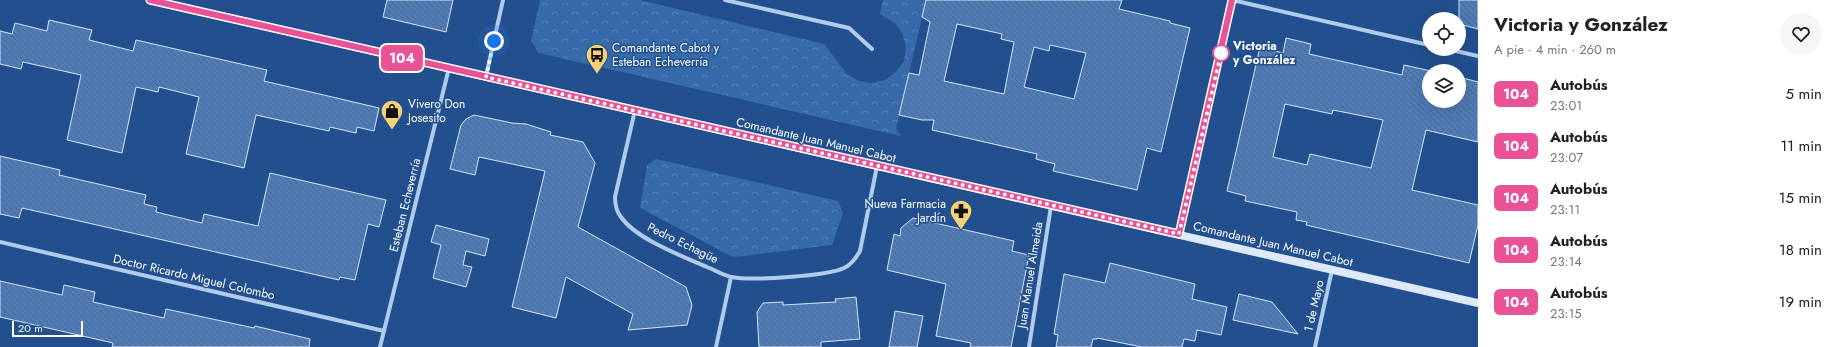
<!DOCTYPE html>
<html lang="es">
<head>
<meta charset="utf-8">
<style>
	:root { --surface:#fff; --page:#f6f6f6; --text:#202124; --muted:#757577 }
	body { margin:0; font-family:Jost,sans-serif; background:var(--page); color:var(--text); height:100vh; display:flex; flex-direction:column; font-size:15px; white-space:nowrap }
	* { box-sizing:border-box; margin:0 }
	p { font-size:13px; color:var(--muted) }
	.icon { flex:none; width:22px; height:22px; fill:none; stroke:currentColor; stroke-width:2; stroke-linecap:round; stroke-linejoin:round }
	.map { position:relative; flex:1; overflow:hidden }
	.panel { display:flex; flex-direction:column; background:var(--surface); width:360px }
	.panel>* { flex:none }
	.badge { padding:0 8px; border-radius:6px; font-size:14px; line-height:26px }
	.tools { position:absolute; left:1422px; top:12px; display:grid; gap:8px }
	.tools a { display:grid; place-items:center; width:44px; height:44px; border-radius:50%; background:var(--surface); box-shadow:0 4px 16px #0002; font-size:20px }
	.scale { position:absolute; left:12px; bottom:10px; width:71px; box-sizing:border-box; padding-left:4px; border:2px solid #fff; border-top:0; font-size:11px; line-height:14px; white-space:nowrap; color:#fff; -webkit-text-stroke:3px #22508e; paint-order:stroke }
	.you { position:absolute; width:20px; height:20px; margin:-10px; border:3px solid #fff; border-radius:50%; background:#1a73e8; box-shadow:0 0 0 6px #1a73e833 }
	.map>.badge { position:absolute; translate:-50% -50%; box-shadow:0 0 0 2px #fff }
	.round { display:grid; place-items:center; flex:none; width:42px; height:42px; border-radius:21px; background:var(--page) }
	.headline { display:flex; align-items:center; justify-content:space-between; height:68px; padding:0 16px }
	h1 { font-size:19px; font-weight:700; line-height:30px }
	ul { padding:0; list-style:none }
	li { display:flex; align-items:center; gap:12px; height:52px; padding:0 16px }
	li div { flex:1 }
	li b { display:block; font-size:15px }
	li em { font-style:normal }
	li .badge { min-width:44px; font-weight:700; text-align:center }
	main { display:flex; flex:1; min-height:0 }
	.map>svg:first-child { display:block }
	.forest { fill:url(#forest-crowns) }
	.building { fill:url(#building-back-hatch); stroke:#d6e6f9; fill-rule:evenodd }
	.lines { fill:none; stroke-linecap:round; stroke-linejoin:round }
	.street { stroke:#b1cbec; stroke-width:4 }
	.secondary { stroke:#dde9f9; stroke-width:8 }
	.line-casing { stroke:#fff; stroke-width:9 }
	.line { stroke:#e95297; stroke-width:6 }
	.walk { stroke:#fff; stroke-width:4; stroke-dasharray:0 7.2 }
	.stop-dot { fill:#fff; stroke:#e95297; stroke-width:2 }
	.labels { text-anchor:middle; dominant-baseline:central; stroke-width:3; stroke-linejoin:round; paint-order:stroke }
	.stop-label { font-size:12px; font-weight:bold; fill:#fff; stroke:#22508e; text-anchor:start }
	.poi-label { font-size:12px; fill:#fff; stroke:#22508e; text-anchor:start }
	.street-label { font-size:12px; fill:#fff; stroke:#22508e }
</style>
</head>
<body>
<main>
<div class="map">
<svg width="1478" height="347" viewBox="0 0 1478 347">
	<defs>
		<pattern id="forest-crowns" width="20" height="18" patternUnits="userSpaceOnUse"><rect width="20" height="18" fill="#366aab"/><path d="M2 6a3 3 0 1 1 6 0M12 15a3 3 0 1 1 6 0" fill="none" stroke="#5480b8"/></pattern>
		<pattern id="building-back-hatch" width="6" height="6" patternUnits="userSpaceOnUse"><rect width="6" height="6" fill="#4f7cb7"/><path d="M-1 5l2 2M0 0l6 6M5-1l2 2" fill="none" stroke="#4e6687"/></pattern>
	</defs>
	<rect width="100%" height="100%" fill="#22508e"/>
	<path class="forest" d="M 540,0 L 640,0 L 824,44 L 847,74 L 859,81 L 872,83 L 885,80 L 896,72 L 904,61 L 906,48 L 903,35 L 896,24 L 880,14 L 883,0 L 926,0 L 896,129 L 901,136 L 539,53 L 531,41 Z
		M 656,159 L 838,201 L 843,213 L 832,245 L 733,257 L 640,208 L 647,165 Z"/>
	<path class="building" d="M 387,0 L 453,0 L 446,32 L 383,17 Z
		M 926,0 L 1122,0 L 1119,9 L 1170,21 L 1170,23 L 1190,28 L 1161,152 L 1147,148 L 1137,190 L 1053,171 L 1055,164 L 1036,159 L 1037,154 L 932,130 L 934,120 L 922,120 L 899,115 L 909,73 L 919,75 L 930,22 L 922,17 ZM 957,24 L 1002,34 L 1001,39 L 1014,42 L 1004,94 L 944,81 ZM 1050,45 L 1086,53 L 1074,99 L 1024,87 L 1034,47 L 1049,51 Z
		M 1459,0 L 1478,0 L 1478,29 L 1459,24 Z
		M 49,20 L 92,30 L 89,40 L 133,51 L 136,40 L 267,70 L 264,81 L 379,108 L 374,131 L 357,127 L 356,133 L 330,127 L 329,131 L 256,115 L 244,168 L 186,154 L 199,97 L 159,87 L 158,92 L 136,87 L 122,153 L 67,140 L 81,75 L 23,62 L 21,69 L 0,64 L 0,31 L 12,34 L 15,23 L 47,31 Z
		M 1286,38 L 1311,44 L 1309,54 L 1402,75 L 1404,65 L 1431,71 L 1429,71 L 1429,101 L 1459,101 L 1459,77 L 1478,82 L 1478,142 L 1426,130 L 1412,190 L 1478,205 L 1478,225 L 1469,263 L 1306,225 L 1307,222 L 1296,220 L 1297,212 L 1245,201 L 1246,196 L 1227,191 L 1260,47 L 1283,53 ZM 1285,104 L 1332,114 L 1333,110 L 1383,120 L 1371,168 L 1310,154 L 1307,165 L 1273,157 Z
		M 474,115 L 512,123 L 526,124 L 551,132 L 550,135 L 583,142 L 595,163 L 578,227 L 686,287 L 692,305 L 687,325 L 628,330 L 633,314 L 566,277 L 556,318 L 512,307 L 545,171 L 479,157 L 475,175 L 450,169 L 461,125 L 466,119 Z
		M 0,156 L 60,170 L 59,175 L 146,195 L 144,204 L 157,207 L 156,212 L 202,223 L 204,214 L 258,226 L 270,173 L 386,200 L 379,227 L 368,224 L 355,280 L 340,277 L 339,280 L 22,208 L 19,218 L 0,214 Z
		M 913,218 L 1014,241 L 1012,251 L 1029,255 L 1011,347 L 970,347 L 971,343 L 936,336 L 946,284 L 887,270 L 894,234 L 900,236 L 901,228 Z
		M 436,225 L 489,239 L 485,256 L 466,251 L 463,265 L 472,267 L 466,287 L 433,278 L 441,245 L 431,242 Z
		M 1110,263 L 1195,284 L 1192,299 L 1227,307 L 1221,335 L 1197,330 L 1195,341 L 1184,339 L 1182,347 L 1142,347 L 1097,338 L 1097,339 L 1093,339 L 1091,347 L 1056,347 L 1058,335 L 1054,334 L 1064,274 L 1105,283 Z
		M 0,281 L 62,295 L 64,285 L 95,292 L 93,302 L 164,318 L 166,309 L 254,328 L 255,326 L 310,339 L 309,347 L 112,347 L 113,343 L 0,317 Z
		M 1239,294 L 1272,302 L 1298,334 L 1233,320 Z
		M 856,297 L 860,339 L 821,342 L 821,347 L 759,347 L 757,312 L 763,303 L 783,302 L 783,305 L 836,302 L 835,299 Z
		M 895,311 L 923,316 L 917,347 L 889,347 Z"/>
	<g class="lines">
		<path class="street" d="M 725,0 L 849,28 L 872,49
			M 1232,0 L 1429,45
			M 1447,49 L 1478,56
			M 486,76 L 503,0
			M 635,110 L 615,197 C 615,204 616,211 621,217 C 636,239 682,256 707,267 C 715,270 724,276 732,277 C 750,281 828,276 844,268 C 851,265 856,258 860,251 L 877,166
			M 1179,234 L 1232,0
			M 0,242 L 384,331
			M 380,347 L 449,68
			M 716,347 L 731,277
			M 1029,347 L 1051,206
			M 1315,347 L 1332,270"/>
		<path class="secondary" d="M 150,0 L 1478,303"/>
	</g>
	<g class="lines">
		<g class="line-casing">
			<path id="line" d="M 150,0 L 1179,234 L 1232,0"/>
		</g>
		<use href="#line" class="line"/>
		<path class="walk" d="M 494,41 L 486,77 L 1179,234 L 1221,53"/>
	</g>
	<defs>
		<g id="bus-pin" transform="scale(1.15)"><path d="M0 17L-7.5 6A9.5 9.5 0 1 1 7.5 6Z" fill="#f7d274" stroke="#22508e"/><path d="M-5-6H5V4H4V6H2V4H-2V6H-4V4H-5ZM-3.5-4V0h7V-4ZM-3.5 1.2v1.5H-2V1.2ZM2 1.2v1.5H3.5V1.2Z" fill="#111"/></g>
		<g id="shop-pin" transform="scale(1.15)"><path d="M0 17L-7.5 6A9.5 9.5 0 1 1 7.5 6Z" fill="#f7d274" stroke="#22508e"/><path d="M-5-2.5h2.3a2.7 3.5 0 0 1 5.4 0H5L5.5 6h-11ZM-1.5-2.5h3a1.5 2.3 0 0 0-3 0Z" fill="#111"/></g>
		<g id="pharmacy-pin" transform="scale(1.15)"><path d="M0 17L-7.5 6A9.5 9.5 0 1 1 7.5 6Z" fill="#f7d274" stroke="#22508e"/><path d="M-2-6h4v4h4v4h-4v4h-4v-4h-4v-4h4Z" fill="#111"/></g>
	</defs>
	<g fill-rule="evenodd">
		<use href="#bus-pin" x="597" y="55"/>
		<use href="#shop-pin" x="392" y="111"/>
		<use href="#pharmacy-pin" x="961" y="211"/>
	</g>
	<circle class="stop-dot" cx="1221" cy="53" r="8"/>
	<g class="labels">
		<g class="stop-label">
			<text x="1233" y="46">Victoria<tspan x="1233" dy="14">y González</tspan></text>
		</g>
		<g class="poi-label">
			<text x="612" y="48">Comandante Cabot y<tspan x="612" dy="14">Esteban Echeverría</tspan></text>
			<text x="408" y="104">Vivero Don<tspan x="408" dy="14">Josesito</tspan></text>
			<text x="946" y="204" text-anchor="end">Nueva Farmacia<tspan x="946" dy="14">Jardín</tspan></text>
		</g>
		<g class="street-label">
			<text transform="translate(816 140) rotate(13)">Comandante Juan Manuel Cabot</text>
			<text transform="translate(405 205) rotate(-76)">Esteban Echeverría</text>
			<text transform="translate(683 243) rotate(26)">Pedro Echagüe</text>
			<text transform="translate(1273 244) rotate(13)">Comandante Juan Manuel Cabot</text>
			<text transform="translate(1030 275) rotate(-81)">Juan Manuel Almeida</text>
			<text transform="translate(194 277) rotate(13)">Doctor Ricardo Miguel Colombo</text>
			<text transform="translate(1314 306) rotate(-77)">1 de Mayo</text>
		</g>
	</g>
</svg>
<div class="tools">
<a><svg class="icon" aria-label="locate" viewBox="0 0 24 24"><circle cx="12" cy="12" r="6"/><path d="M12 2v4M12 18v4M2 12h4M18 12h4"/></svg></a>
<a><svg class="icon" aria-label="layers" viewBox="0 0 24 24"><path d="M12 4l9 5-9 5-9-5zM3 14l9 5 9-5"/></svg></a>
</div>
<div class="scale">20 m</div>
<div class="you" style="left:494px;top:41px"></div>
<b class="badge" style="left:402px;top:58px;background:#e95297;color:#fff">104</b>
</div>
<section class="panel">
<div class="headline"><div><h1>Victoria y González</h1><p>A pie · 4 min · 260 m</p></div><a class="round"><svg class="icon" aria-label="heart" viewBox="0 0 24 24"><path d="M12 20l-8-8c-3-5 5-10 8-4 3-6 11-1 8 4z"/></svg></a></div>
<ul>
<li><span class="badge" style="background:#e95297;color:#fff">104</span><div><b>Autobús</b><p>23:01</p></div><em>5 min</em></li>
<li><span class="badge" style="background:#e95297;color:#fff">104</span><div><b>Autobús</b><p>23:07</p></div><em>11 min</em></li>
<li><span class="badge" style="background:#e95297;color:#fff">104</span><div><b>Autobús</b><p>23:11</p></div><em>15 min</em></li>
<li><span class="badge" style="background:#e95297;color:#fff">104</span><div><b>Autobús</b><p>23:14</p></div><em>18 min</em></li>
<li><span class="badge" style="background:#e95297;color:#fff">104</span><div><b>Autobús</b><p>23:15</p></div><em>19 min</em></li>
</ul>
</section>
</main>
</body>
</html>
